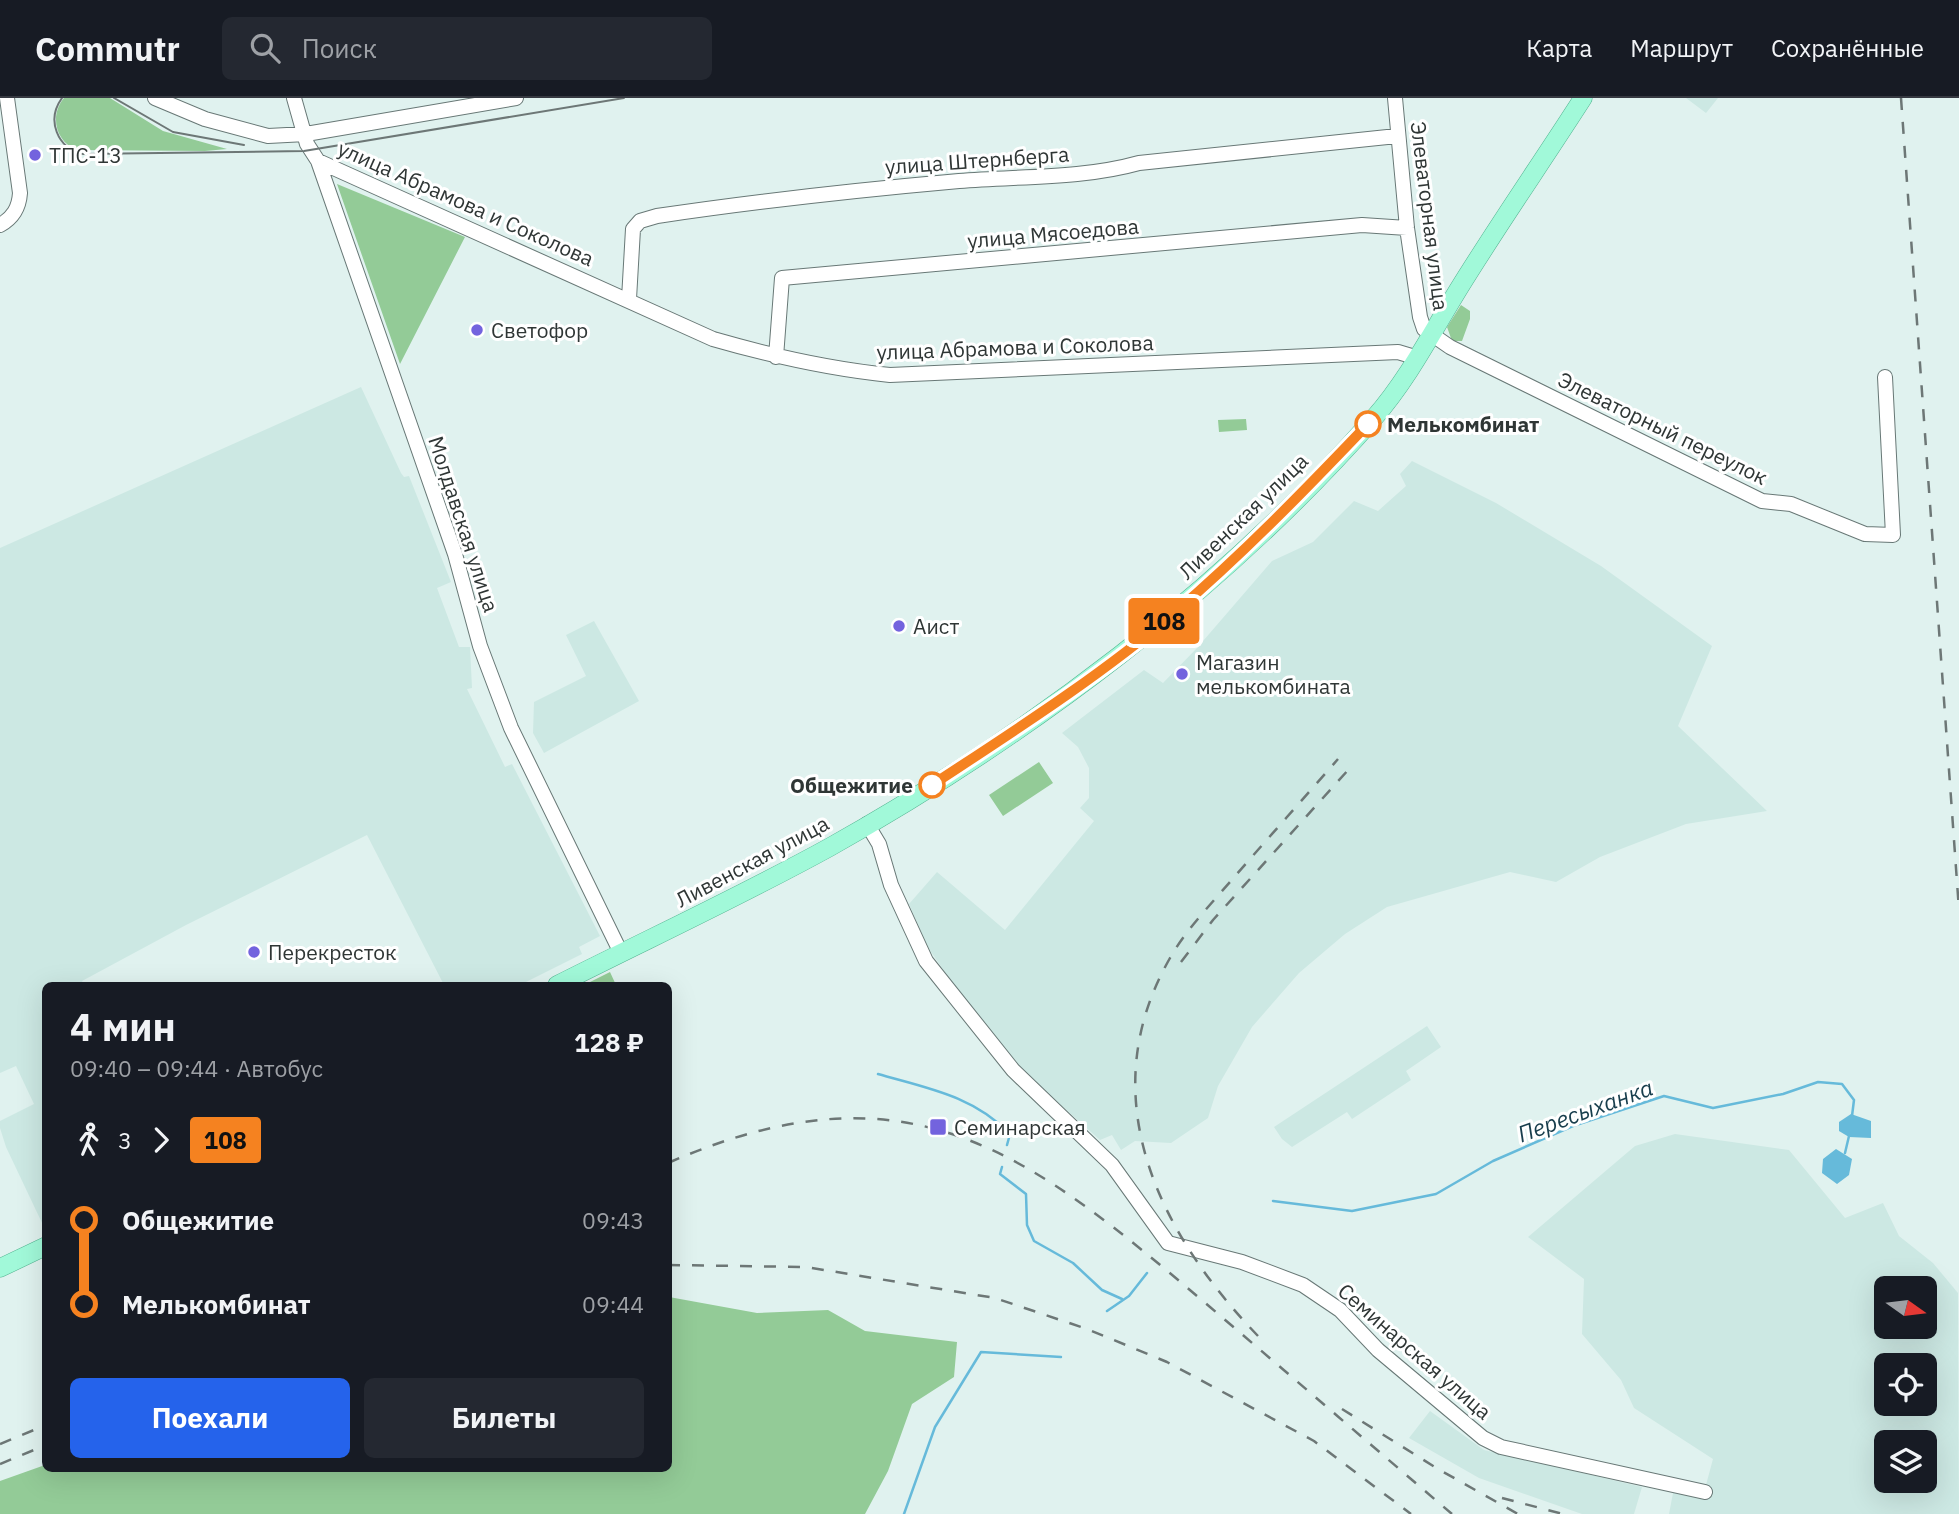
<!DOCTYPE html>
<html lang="ru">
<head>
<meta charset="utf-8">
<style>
	:root { --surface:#171b24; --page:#242831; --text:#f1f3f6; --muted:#9ea1a6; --line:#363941; --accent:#2563eb }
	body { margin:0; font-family:"IBM Plex Sans",sans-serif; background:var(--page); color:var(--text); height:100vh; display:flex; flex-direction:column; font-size:26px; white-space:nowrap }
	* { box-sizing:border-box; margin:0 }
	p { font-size:23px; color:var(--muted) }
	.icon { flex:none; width:38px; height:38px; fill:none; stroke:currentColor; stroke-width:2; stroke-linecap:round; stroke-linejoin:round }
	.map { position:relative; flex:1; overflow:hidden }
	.details { position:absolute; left:42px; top:884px; width:630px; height:490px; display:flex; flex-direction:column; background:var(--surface); border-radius:10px; box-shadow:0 7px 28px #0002 }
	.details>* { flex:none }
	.badge { padding:0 14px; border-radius:5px; font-size:24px; line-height:46px }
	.needle { width:46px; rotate:104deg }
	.controls { position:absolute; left:1874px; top:1178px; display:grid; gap:14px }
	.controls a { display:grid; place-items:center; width:63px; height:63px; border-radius:10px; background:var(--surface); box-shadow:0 7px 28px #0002; font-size:35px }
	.map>.badge { position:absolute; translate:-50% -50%; box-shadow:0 0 0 4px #fff }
	.legs { display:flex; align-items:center; gap:10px; height:77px; padding:0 28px; font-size:23px }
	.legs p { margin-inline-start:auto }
	.summary { display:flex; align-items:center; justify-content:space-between; height:119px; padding:0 28px }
	h1 { font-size:38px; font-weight:700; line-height:52px }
	.button { display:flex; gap:14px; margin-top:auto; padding:14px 28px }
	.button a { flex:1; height:80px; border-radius:10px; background:var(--accent); color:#fff; font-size:28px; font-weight:700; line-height:80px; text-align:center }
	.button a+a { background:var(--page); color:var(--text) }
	ul { padding:0 28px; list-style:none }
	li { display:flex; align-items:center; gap:24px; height:84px; font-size:26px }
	li i { display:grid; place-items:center; width:10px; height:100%; margin:0 9px; background:currentColor }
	li i::after { content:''; width:18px; height:18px; margin:-9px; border:5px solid; border-radius:50%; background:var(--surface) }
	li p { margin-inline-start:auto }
	li:first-child i { background:linear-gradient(#0000 50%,currentColor 0) }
	li:last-child i { background:linear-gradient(currentColor 50%,#0000 0) }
	header { display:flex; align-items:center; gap:42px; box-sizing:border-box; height:98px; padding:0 35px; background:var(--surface); border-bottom:2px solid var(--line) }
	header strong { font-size:33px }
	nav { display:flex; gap:38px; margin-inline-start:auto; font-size:24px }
	.search { width:490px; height:63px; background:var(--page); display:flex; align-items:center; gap:18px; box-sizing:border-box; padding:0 24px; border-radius:10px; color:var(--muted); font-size:26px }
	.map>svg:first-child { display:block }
	.built { fill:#cce8e3; fill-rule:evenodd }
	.green { fill:#93cb97 }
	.water { fill:#66bada }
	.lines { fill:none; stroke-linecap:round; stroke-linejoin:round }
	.stream { stroke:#66bada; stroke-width:2.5 }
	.minor-casing { stroke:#687876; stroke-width:16 }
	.major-casing { stroke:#51b28f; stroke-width:19 }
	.minor { stroke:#fff; stroke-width:14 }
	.major { stroke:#a1f9d9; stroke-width:18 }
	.tram { stroke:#6d7776; stroke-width:2 }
	.rail { stroke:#6d7776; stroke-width:2.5; stroke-dasharray:12 12; stroke-linecap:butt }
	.line-1-casing { stroke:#fff; stroke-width:16 }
	.line-1 { stroke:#f58220; stroke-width:10 }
	.poi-dot { fill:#7363de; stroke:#fff; stroke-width:2.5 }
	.stop-1-dot { fill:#fff; stroke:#f58220; stroke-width:3.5 }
	.labels { text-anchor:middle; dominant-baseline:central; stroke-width:6; stroke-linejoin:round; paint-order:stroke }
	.poi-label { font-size:21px; fill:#2f3635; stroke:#fff; text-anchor:start }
	.street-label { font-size:21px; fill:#2f3635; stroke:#fff }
	.stop-label { font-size:21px; font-weight:bold; fill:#2f3635; stroke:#fff; text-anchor:start }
	.water-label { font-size:23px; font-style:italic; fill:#183e4d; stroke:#fff }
</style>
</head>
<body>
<header>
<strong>Commutr</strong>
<div class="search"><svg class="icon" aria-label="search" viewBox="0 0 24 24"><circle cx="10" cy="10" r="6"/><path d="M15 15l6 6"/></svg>Поиск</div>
<nav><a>Карта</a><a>Маршрут</a><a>Сохранённые</a></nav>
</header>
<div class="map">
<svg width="1959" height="1416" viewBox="0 0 1959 1416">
	<rect width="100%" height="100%" fill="#e0f2ef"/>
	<path class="built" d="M 1686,0 L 1718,0 L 1706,15 Z
		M 361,289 L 401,375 L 404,379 L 409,378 L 451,484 L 437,490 L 459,549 L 470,549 L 472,590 L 467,591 L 505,669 L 512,666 L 600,838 L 579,849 L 582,856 L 520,887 L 444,887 L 367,737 L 186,827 L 82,883 L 84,887 L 46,887 L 43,1127 L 6,1049 L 0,1030 L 0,1023 L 34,1006 L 16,968 L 0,975 L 0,450 Z
		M 1412,363 L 1496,405 L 1601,468 L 1712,548 L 1678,628 L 1767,713 L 1686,726 L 1600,759 L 1556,784 L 1510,774 L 1387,809 L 1345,836 L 1299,875 L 1252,929 L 1218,988 L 1208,1020 L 1171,1045 L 1135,1043 L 1121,1052 L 1112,1037 L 1100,1042 L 1015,966 L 983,930 L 927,848 L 909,806 L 937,774 L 1005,832 L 1094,723 L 1080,710 L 1089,700 L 1089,670 L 1078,649 L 1062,635 L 1144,572 L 1163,585 L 1197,550 L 1272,463 L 1313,444 L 1354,403 L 1378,413 L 1406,388 L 1400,376 Z
		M 594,523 L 639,603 L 544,655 L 533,635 L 534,604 L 586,578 L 566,537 Z
		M 1427,928 L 1441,949 L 1406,973 L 1411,982 L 1352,1021 L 1347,1014 L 1292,1049 L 1282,1041 L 1274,1029 Z
		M 1675,1036 L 1789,1052 L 1845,1120 L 1883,1105 L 1899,1138 L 1933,1165 L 1958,1195 L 1959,1416 L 1669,1416 L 1673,1395 L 1703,1398 L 1713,1361 L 1634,1310 L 1621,1282 L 1582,1236 L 1584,1181 L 1528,1139 L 1635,1048 ZM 1886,1190 L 1925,1190 L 1925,1228 L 1886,1228 ZM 1886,1267 L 1925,1267 L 1925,1306 L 1886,1306 ZM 1886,1344 L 1925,1344 L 1925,1382 L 1886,1382 Z
		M 1430,1313 L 1484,1352 L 1642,1389 L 1634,1416 L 1582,1416 L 1479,1380 L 1409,1340 Z"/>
	<path class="green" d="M 64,0 L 110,0 L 163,33 L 227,51 L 205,53 L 77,52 C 56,44 49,18 64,0 Z
		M 337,86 L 465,139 L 400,266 Z
		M 1461,207 L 1470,213 L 1470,221 L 1462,243 L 1452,243 L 1447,229 Z
		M 1246,321 L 1247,332 L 1219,334 L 1218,322 Z
		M 1039,664 L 1053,685 L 1003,718 L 989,697 Z
		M 610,874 L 616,887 L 584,887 Z
		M 669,1199 L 757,1215 L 828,1212 L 865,1233 L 957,1244 L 954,1279 L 912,1306 L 888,1373 L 865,1416 L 0,1416 L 0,1383 L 45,1367 L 46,1370 L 668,1370 Z"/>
	<path class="water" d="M 1851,1016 L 1871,1023 L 1871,1040 L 1849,1039 L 1839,1033 L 1839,1024 Z
		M 1836,1051 L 1852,1061 L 1849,1077 L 1837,1086 L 1822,1075 L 1823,1061 Z"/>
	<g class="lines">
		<path class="stream" d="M 878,976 C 927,990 974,998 1010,1036 L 1007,1047
			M 1845,1055 L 1849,1038
			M 1002,1069 L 1000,1076 L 1026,1096 L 1027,1127 L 1034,1143 L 1073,1165 L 1102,1192 L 1122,1201
			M 1273,1103 L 1352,1113 L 1436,1096 L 1493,1063 L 1573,1028 L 1664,998 L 1713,1010 L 1783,996 L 1818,984 L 1842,986 L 1854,1002 L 1852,1018
			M 1107,1213 L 1129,1198 L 1147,1175
			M 904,1416 L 935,1329 L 981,1254 L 1061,1259"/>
		<g class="minor-casing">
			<path id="minor" d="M 155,0 L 205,21 L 268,38 L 306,36 L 516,0
				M 294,0 L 307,46 L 318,63 L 455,456 L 480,548 L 511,630 L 621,855
				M 1395,0 L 1407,130 L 1420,219 L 1424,231 L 1450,249 L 1762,403 L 1791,406 L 1865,436 L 1893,437 L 1885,279
				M 318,63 L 713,241 C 772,258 829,271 890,277 L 1398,254 L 1418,260
				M 0,127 C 13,120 19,110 20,95 L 7,0
				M 629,201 L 633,131 L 640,123 L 657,118 C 758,103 858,92 959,83 C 1019,78 1082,81 1139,65 L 1397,38
				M 776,259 L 782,180 L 1362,127 L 1407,130
				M 867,726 L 879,746 L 891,787 L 926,863 L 1013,972 L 1112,1067 L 1168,1145 L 1242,1164 L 1303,1187 L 1340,1212 L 1378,1252 L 1483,1340 L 1501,1349 L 1705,1394"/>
		</g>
		<g class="major-casing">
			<path id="major" d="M 557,887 C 648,841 741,798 830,749 C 1028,638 1224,491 1374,320 C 1408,281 1431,236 1458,192 C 1498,127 1542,64 1583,0
				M 0,1170 L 46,1148"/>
		</g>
		<use href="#minor" class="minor"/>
		<use href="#major" class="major"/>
		<path class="tram" d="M 62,0 C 46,22 57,50 83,56 L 304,53 L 624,0
			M 114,0 L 173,34 L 244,47"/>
		<path class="rail" d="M 1901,0 L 1959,812
			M 1181,864 L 1213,822 L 1349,671
			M 668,1065 C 910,959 1029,1055 1210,1209 C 1291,1278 1371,1347 1452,1416
			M 668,1167 L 806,1169 L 995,1200 L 1087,1231 L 1167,1264 L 1314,1343 L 1411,1416
			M 1258,1238 C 1158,1134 1091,998 1170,860 C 1187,830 1214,803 1236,777 C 1270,738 1304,700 1338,661
			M 1342,1311 L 1438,1371 L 1518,1416
			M 0,1346 L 46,1327
			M 0,1366 L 46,1347
			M 1502,1400 L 1563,1416"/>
	</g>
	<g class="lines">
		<g class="line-1-casing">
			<path id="line-1" d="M 932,687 C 1014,633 1099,579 1174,515 C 1243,456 1306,391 1368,326"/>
		</g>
		<use href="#line-1" class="line-1"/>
	</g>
	<g class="poi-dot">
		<circle cx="35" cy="57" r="7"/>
		<circle cx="477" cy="232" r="7"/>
		<circle cx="899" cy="528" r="7"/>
		<circle cx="1182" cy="576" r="7"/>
		<circle cx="254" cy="854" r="7"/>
		<rect x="929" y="1020" width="18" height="18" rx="3.5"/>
	</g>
	<g class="stop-1-dot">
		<circle cx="1368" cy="326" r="12"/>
		<circle cx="932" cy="687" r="12"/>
	</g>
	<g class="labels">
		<g class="poi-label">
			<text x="49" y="57">ТПС-13</text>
			<text x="491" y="232">Светофор</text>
			<text x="913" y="528">Аист</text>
			<text x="1196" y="564">Магазин<tspan x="1196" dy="24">мелькомбината</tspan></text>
			<text x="268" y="854">Перекресток</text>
			<text x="954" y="1029">Семинарская</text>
		</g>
		<g class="street-label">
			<text transform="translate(977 62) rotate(-4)">улица Штернберга</text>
			<text transform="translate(466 105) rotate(24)">улица Абрамова и Соколова</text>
			<text transform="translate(1430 118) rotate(83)">Элеваторная улица</text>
			<text transform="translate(1053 135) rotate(-5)">улица Мясоедова</text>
			<text transform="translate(1015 249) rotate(-2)">улица Абрамова и Соколова</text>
			<text transform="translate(1663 330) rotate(26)">Элеваторный переулок</text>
			<text transform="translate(1243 418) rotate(-44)">Ливенская улица</text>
			<text transform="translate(464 426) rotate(72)">Молдавская улица</text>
			<text transform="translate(752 763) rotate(-28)">Ливенская улица</text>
			<text transform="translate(1415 1253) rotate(41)">Семинарская улица</text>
		</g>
		<g class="stop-label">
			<text x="1387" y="326">Мелькомбинат</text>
			<text x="913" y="687" text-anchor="end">Общежитие</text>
		</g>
		<g class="water-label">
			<text transform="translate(1585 1012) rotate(-20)">Пересыханка</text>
		</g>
	</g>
</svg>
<div class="controls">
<a><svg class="needle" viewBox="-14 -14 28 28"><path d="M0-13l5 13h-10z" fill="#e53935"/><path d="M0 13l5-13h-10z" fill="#9ea1a6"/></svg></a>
<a><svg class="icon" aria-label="locate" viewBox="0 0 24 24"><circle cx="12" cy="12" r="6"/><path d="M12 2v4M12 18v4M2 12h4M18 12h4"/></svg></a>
<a><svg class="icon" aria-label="layers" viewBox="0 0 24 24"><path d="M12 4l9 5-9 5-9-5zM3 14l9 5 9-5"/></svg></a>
</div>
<b class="badge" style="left:1164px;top:523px;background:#f58220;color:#111">108</b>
<section class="details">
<div class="summary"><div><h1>4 мин</h1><p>09:40 – 09:44 · Автобус</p></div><b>128 ₽</b></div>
<div class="legs"><svg class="icon" aria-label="walk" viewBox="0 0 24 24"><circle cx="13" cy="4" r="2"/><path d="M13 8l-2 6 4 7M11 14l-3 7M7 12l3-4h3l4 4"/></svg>3<svg class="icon" aria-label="forward" viewBox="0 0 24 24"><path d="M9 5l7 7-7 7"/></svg><b class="badge" style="background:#f58220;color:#111">108</b></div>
<ul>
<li><i style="color:#f58220"></i><b>Общежитие</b><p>09:43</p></li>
<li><i style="color:#f58220"></i><b>Мелькомбинат</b><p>09:44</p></li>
</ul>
<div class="button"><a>Поехали</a><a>Билеты</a></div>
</section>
</div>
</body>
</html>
